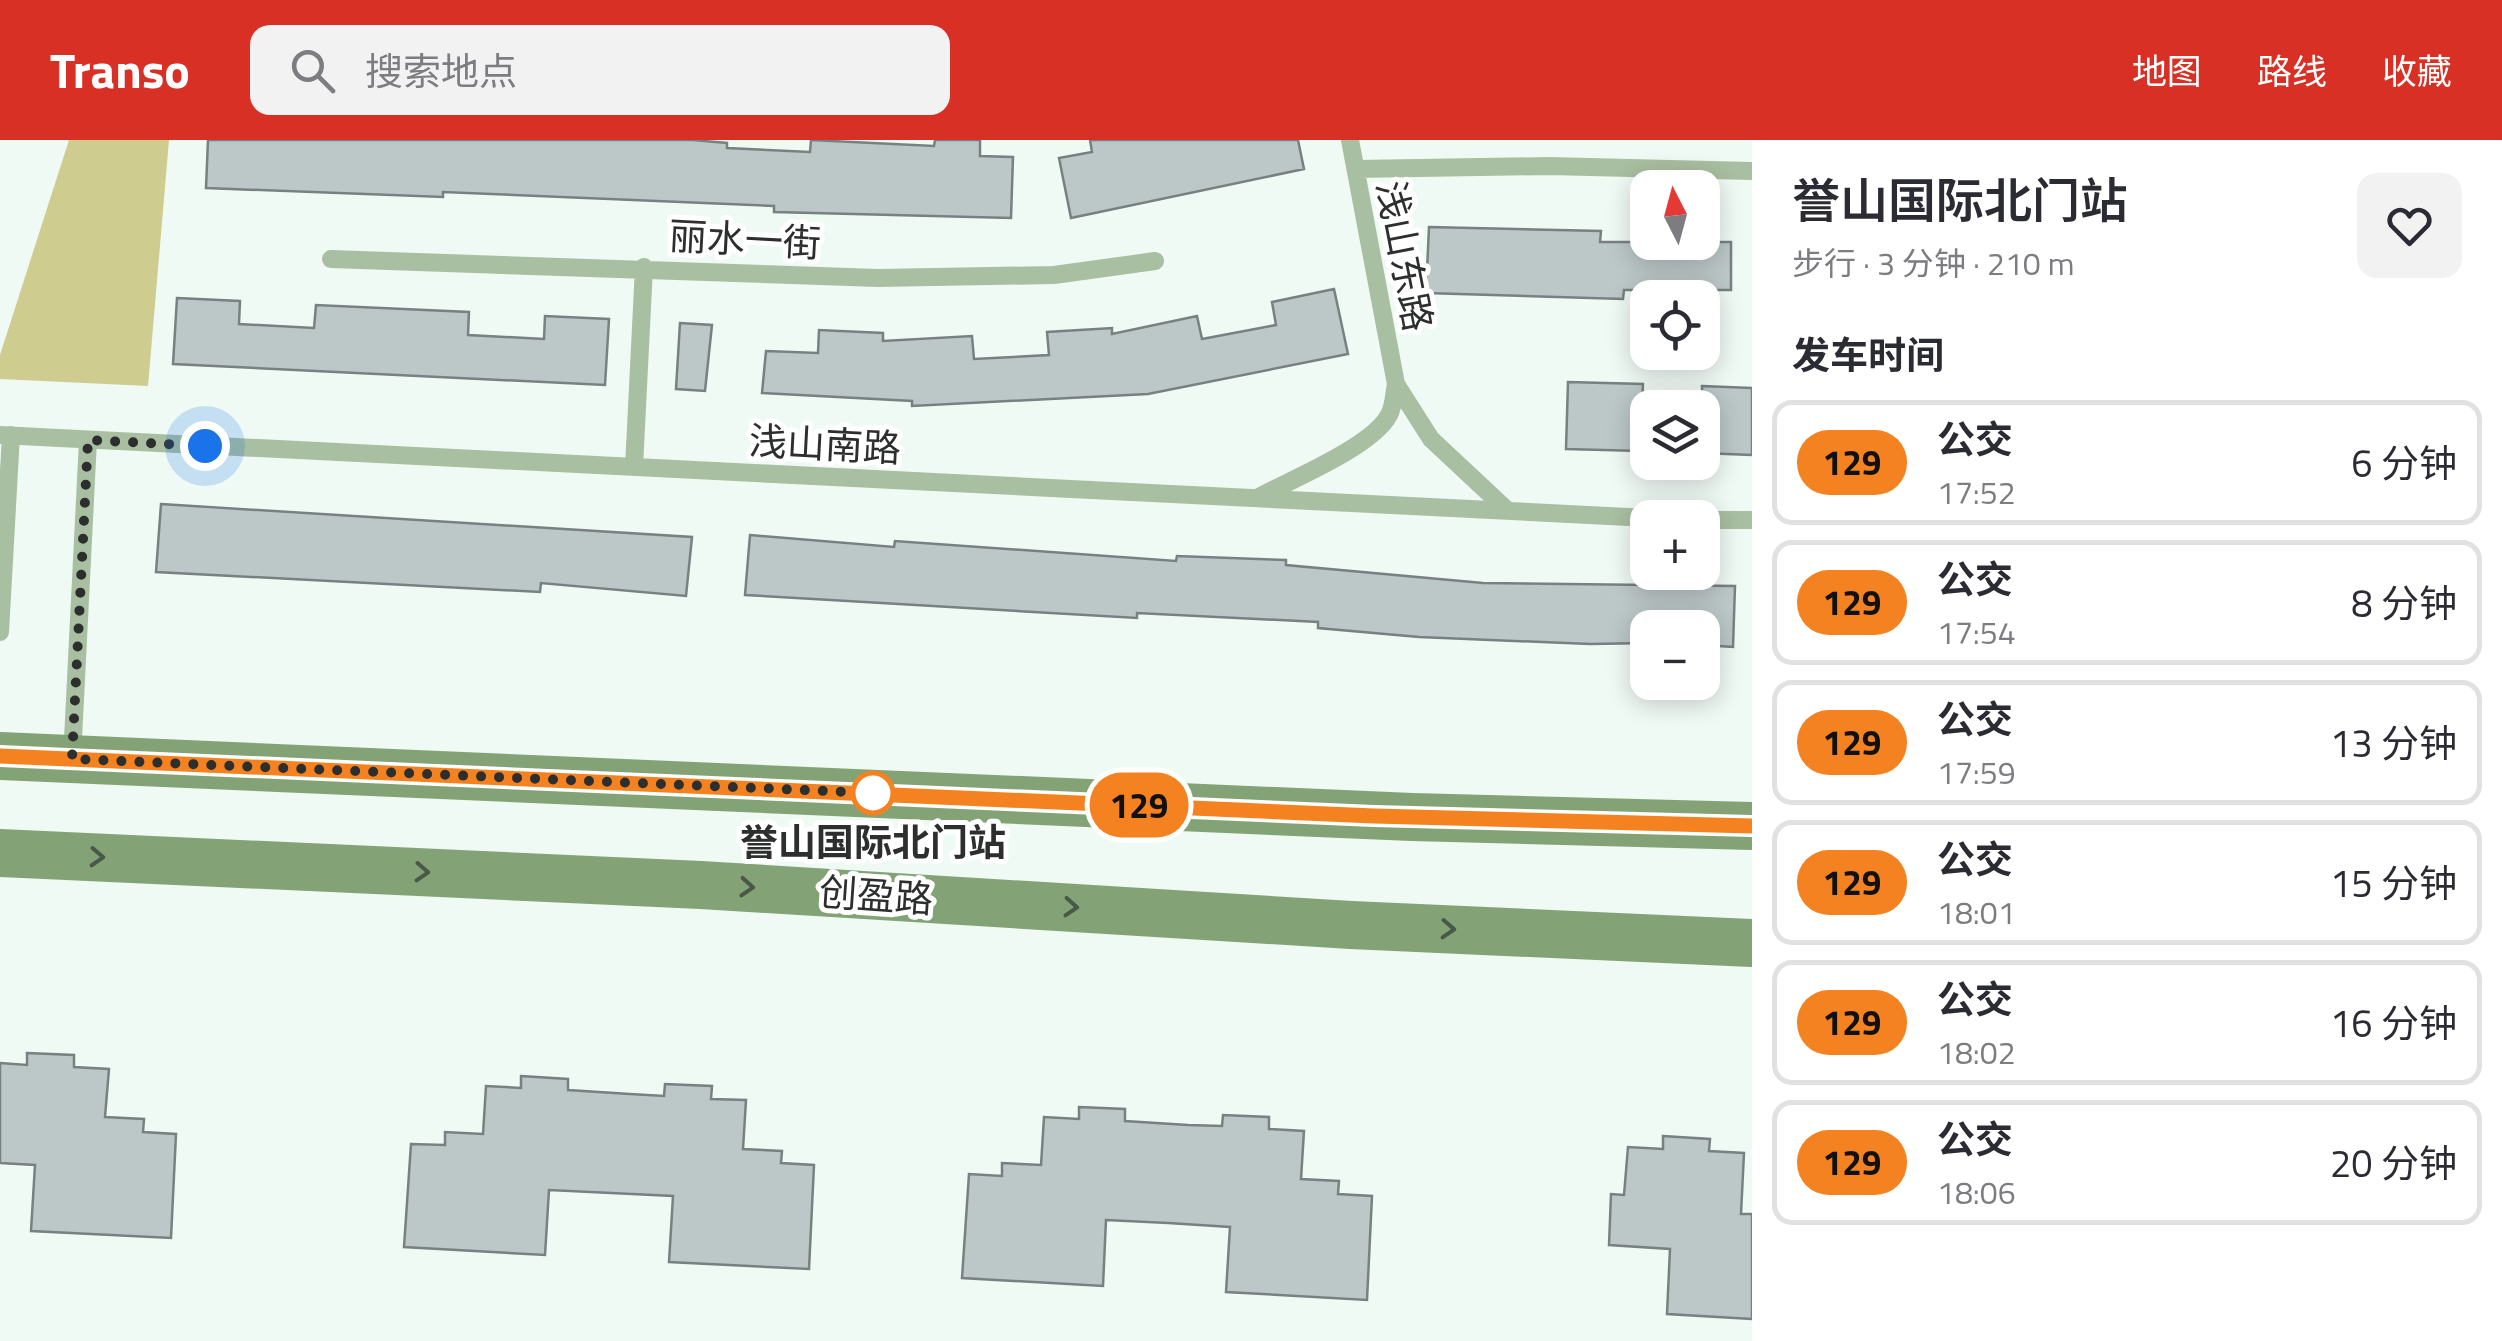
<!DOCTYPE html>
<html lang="zh">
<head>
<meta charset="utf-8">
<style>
	:root { --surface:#fff; --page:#f2f2f3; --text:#2b2b33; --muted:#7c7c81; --line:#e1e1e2; --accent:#d93025 }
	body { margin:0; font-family:"Titillium Web","Noto Sans SC",sans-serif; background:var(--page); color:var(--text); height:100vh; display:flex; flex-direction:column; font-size:38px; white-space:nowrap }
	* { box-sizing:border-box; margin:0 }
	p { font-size:32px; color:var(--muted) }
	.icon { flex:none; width:55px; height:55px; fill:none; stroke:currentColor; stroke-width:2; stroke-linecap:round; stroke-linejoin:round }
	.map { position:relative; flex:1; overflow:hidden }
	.drawer { display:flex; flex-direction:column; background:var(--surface); width:750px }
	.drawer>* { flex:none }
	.badge { padding:0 20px; border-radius:32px; font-size:35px; line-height:65px }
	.needle { width:65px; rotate:354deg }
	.controls { position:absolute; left:1630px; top:30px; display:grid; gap:20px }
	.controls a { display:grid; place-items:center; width:90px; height:90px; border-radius:20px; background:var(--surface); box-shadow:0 5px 25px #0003; font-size:50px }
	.you { position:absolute; width:50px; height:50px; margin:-25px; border:8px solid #fff; border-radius:50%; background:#1a73e8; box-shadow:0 0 0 15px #1a73e833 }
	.map>.badge { position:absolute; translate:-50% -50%; box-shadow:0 0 0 5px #fff }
	h2 { padding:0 40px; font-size:38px; line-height:90px }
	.round { display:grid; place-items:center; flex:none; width:105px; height:105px; border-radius:20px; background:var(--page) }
	.head { display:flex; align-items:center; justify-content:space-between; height:170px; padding:0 40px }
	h1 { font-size:48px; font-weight:600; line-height:75px }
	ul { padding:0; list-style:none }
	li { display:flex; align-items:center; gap:30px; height:125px; margin:0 20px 15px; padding:0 20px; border:5px solid var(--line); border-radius:20px }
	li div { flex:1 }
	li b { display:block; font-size:38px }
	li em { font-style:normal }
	li .badge { min-width:110px; font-weight:700; text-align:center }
	header { display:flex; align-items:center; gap:60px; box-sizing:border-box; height:140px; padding:0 50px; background:var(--accent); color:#fff }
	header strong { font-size:48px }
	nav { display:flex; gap:55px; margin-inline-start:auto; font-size:35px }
	.search { width:700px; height:90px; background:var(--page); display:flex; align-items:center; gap:25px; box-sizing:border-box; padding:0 35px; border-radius:20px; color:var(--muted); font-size:38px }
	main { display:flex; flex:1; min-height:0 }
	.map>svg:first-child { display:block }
	.green { fill:#cecc8f }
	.building { fill:#bcc7c7; stroke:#788181; stroke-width:2.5 }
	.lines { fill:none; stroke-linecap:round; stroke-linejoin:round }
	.lane { stroke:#a9bfa1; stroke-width:18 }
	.secondary { stroke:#83a376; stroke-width:48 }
	.oneway { stroke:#4a5847 }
	.line-casing { stroke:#fff; stroke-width:22 }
	.line { stroke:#f58220; stroke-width:15 }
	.walk { stroke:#2c2f2d; stroke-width:10; stroke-dasharray:0 18 }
	.stop-dot { fill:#fff; stroke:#f58220; stroke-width:5 }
	.labels { text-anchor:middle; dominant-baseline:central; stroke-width:10; stroke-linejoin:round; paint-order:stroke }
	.street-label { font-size:38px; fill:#2c2f2d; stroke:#fff }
	.stop-label { font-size:38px; font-weight:bold; fill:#2c2f2d; stroke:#fff }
</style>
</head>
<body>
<header>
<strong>Transo</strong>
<div class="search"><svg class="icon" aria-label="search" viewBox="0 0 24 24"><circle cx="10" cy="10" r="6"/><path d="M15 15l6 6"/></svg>搜索地点</div>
<nav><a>地图</a><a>路线</a><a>收藏</a></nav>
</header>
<main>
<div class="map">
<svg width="1752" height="1201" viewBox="0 0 1752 1201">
	<rect width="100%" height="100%" fill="#f0faf5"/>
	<path class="green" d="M 69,0 L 169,0 L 148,246 L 0,239 L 0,215 Z"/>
	<path class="building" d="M 208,0 L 693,0 L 727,3 L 727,8 L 810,12 L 811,0 L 934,6 L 935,0 L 980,0 L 980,16 L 1013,17 L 1011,78 L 774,72 L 774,66 L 443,52 L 443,57 L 206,48 Z
		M 1090,0 L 1298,0 L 1304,29 L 1071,78 L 1059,18 L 1092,12 Z
		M 1429,87 L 1601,91 L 1600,102 L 1731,102 L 1731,150 L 1624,150 L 1623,159 L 1426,153 Z
		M 1334,149 L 1348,214 L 1148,254 L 912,266 L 912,261 L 762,253 L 766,211 L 818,213 L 819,190 L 883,193 L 883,201 L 972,196 L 974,219 L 1049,215 L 1047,192 L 1112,188 L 1112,194 L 1197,176 L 1202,199 L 1276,185 L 1272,162 Z
		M 177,158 L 240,161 L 239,184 L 314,188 L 316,165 L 469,172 L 468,195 L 544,199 L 545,176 L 609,179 L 605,245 L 173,224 Z
		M 680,183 L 712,185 L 705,251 L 676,249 Z
		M 1568,242 L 1643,244 L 1640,311 L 1566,309 Z
		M 1702,246 L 1752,248 L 1752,315 L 1702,313 Z
		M 161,364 L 692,397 L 686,456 L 541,443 L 540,452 L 156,432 Z
		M 750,395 L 894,407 L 895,401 L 1176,421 L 1177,416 L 1286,420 L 1286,425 L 1483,443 L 1735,446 L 1733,507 L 1702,505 L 1702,488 L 1648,488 L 1648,503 L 1590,504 L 1419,497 L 1318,488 L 1318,482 L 1137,473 L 1137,478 L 745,455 Z
		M 27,913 L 74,915 L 74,927 L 109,929 L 105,977 L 144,979 L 143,992 L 176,994 L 171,1098 L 31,1091 L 35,1025 L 0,1023 L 0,923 L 27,925 Z
		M 521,936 L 568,939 L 568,950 L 630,954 L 664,956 L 665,944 L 712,946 L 711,959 L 746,960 L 743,1009 L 782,1011 L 781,1023 L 814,1025 L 809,1129 L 669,1122 L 673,1056 L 549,1050 L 545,1115 L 404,1107 L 411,1004 L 445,1005 L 445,992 L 483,994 L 486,946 L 521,948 Z
		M 1079,967 L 1125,969 L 1125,981 L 1188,985 L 1222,986 L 1223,975 L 1269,977 L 1269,989 L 1304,991 L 1301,1039 L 1339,1041 L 1338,1054 L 1372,1056 L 1367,1160 L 1226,1152 L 1230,1087 L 1168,1083 L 1106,1080 L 1103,1146 L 962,1138 L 969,1034 L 1002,1036 L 1002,1023 L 1041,1025 L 1044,977 L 1079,979 Z
		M 1663,996 L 1710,999 L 1709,1011 L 1744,1013 L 1741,1074 L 1752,1074 L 1752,1179 L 1667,1174 L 1670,1109 L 1609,1105 L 1611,1054 L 1624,1055 L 1628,1007 L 1663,1009 Z"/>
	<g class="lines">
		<path class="lane" d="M 1356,29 L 1549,26 L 1752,31
			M 331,119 L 878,138 L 1054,135 L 1155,121
			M 1396,244 L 1431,299 L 1507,370
			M 0,295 L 1648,378
			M 634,327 L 644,127
			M 1257,358 C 1290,340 1372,307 1389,275 C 1394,266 1394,253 1396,244 L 1350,0
			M 1702,380 L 1752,380
			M 0,492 L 11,295
			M 72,619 L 88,300"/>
		<path class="secondary" d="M 0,616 L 1412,677 L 1752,686
			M 0,713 L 701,745 L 1351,785 L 1752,803"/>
	</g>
	<defs><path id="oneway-chevron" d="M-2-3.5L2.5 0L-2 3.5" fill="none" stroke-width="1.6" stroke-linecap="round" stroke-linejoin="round" transform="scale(2.5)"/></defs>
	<g class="oneway">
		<use href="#oneway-chevron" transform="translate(97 717) rotate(3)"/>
		<use href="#oneway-chevron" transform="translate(422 732) rotate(3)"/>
		<use href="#oneway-chevron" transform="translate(747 747) rotate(4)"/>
		<use href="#oneway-chevron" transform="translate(1071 767) rotate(4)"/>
		<use href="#oneway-chevron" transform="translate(1448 789) rotate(3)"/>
	</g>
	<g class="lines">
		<g class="line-casing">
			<path id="line" d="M 0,616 L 1374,676 L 1752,686"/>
		</g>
		<use href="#line" class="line"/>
		<path class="walk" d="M 205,306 L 88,300 L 72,619 L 873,653"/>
	</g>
	<circle class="stop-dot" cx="873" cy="653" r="20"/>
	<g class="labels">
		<g class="street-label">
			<text transform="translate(745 99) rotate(3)">丽水一街</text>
			<text transform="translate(1405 116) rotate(79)">浅山东路</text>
			<text transform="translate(825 304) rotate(3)">浅山南路</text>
			<text transform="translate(876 755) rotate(4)">创盈路</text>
		</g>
		<g class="stop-label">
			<text x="873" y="702">誉山国际北门站</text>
		</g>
	</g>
</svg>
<div class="controls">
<a><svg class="needle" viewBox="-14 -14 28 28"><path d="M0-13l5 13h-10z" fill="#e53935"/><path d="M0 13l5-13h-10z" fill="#7c7c81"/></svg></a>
<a><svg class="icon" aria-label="locate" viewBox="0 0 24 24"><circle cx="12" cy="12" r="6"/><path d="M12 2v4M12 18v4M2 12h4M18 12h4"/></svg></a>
<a><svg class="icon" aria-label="layers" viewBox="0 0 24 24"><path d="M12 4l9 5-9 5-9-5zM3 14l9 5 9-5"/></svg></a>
<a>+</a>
<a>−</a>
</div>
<div class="you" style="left:205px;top:306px"></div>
<b class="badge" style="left:1139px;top:665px;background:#f58220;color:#111">129</b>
</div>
<section class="drawer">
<div class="head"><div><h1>誉山国际北门站</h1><p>步行 · 3 分钟 · 210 m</p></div><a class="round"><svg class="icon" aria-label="heart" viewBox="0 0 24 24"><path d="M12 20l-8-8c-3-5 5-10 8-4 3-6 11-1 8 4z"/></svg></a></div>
<h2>发车时间</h2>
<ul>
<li><span class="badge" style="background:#f58220;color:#111">129</span><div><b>公交</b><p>17:52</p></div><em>6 分钟</em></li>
<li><span class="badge" style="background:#f58220;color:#111">129</span><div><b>公交</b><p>17:54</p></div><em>8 分钟</em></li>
<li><span class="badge" style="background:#f58220;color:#111">129</span><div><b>公交</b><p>17:59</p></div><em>13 分钟</em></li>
<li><span class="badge" style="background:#f58220;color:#111">129</span><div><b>公交</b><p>18:01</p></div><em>15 分钟</em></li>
<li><span class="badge" style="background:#f58220;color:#111">129</span><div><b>公交</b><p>18:02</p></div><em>16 分钟</em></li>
<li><span class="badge" style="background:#f58220;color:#111">129</span><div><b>公交</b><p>18:06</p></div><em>20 分钟</em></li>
</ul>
</section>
</main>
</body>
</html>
